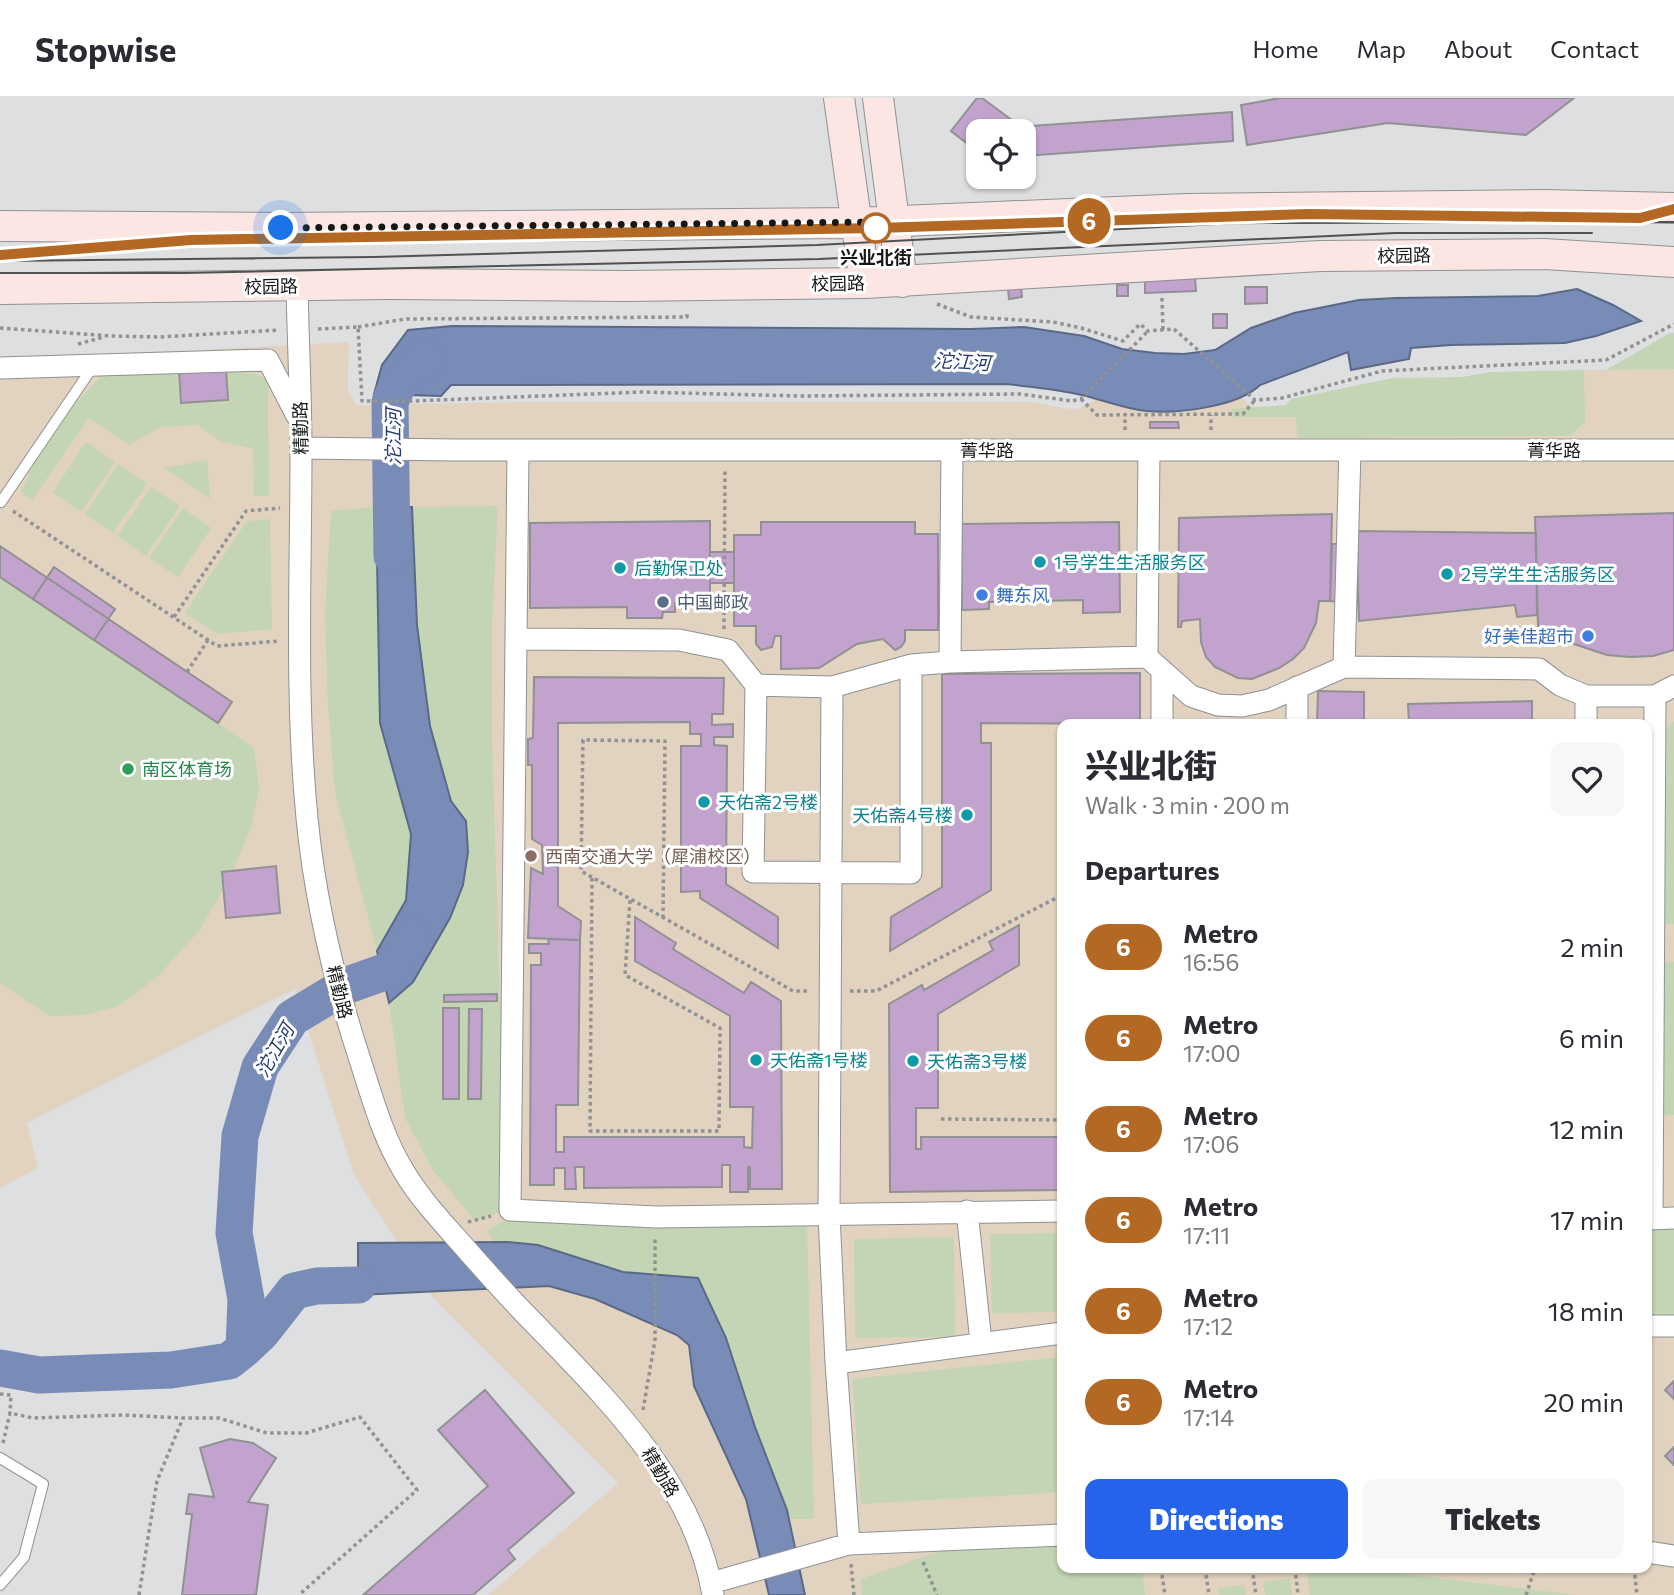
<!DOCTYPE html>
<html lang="en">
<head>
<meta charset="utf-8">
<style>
	:root { --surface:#fff; --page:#f7f7f7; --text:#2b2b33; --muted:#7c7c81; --line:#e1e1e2; --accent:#2563eb }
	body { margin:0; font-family:Commissioner,"Noto Sans SC",sans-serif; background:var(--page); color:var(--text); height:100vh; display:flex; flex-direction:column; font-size:26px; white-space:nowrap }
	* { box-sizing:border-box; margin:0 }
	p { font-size:23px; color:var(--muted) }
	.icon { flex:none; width:38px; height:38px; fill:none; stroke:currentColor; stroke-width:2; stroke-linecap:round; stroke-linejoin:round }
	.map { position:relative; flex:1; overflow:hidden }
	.panel { position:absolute; left:1057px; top:621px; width:595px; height:854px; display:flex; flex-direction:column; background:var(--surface); border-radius:14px; box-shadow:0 2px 5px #0004 }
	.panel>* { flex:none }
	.badge { padding:0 14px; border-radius:23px; font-size:24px; line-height:46px }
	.fabs { position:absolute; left:966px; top:21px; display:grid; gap:14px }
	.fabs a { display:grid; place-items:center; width:70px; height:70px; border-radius:14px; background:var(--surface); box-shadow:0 2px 5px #0004; font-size:35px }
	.you { position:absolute; width:35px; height:35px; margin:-18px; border:5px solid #fff; border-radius:50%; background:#1a73e8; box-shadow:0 0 0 10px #1a73e833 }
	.map>.badge { position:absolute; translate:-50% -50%; box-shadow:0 0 0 4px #fff }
	h2 { padding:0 28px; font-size:26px; line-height:63px }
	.round { display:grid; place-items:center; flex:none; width:74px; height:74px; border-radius:14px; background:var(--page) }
	.summary { display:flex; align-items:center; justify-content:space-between; height:119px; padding:0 28px }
	h1 { font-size:33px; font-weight:800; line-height:52px }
	.cta { display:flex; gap:14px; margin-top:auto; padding:14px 28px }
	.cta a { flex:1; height:80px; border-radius:14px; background:var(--accent); color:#fff; font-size:28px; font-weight:800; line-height:80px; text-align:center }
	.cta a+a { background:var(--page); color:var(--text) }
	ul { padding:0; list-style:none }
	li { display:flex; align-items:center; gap:21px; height:91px; padding:0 28px }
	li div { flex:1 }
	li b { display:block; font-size:26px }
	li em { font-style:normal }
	li .badge { min-width:77px; font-weight:700; text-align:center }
	header { display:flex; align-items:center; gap:42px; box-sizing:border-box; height:98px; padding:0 35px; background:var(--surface); border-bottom:2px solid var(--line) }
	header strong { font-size:33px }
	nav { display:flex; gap:38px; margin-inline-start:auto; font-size:24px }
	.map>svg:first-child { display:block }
	.education { fill:#e2d3c1; fill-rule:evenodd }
	.green { fill:#c3d5b4 }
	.water { fill:#788cb7; stroke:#5b6987; stroke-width:2 }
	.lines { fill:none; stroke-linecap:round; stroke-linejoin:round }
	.river { stroke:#788cb7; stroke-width:37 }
	.building { fill:#c1a3ce; stroke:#919092; stroke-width:2 }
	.lane-casing { stroke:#909193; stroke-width:12 }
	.street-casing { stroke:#909193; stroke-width:23 }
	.secondary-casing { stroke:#909193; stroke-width:32 }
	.path { stroke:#919293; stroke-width:3.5; stroke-dasharray:3.5 3.5; stroke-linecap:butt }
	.lane { stroke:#fff; stroke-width:10 }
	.street { stroke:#fff; stroke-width:21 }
	.secondary { stroke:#fce6e4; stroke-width:30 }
	.tram { stroke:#505151; stroke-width:2 }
	.line-casing { stroke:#fff; stroke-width:16 }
	.line { stroke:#b36924; stroke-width:10 }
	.walk { stroke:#161717; stroke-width:7; stroke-dasharray:0 12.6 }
	.stop-dot { fill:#fff; stroke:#b36924; stroke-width:3.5 }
	.culture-dot { fill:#0f9aa8; stroke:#fff; stroke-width:2.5 }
	.shop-dot { fill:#3f7fe0; stroke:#fff; stroke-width:2.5 }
	.service-dot { fill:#5c6f8a; stroke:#fff; stroke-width:2.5 }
	.leisure-dot { fill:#2e9e5b; stroke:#fff; stroke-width:2.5 }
	.education-dot { fill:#8d6e63; stroke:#fff; stroke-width:2.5 }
	.labels { text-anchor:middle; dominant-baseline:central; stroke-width:6; stroke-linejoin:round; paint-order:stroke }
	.street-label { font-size:18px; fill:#161717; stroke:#fff }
	.stop-label { font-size:18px; font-weight:bold; fill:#161717; stroke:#fff }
	.culture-label { font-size:18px; fill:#0d838f; stroke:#fff; text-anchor:start }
	.shop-label { font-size:18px; fill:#366cbe; stroke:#fff; text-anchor:start }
	.service-label { font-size:18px; fill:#4e5e75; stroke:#fff; text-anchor:start }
	.leisure-label { font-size:18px; fill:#27864d; stroke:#fff; text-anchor:start }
	.education-label { font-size:18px; fill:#785e54; stroke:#fff; text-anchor:start }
	.water-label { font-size:19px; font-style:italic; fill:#253c73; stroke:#fff }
</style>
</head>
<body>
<header>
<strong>Stopwise</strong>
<nav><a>Home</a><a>Map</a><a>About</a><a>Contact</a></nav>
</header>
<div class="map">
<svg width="1674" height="1497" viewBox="0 0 1674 1497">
	<rect width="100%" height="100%" fill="#dedfe1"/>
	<path class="education" d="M 349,244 L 348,293 L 356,307 L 520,304 L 1031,304 L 1076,312 L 1097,301 L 1121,309 L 1183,312 L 1211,308 L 1240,299 L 1254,310 L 1542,314 L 1584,272 L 1674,271 L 1674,1497 L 488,1497 L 618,1385 L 434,1201 L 354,1077 L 295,891 L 27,1025 L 38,1070 L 0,1090 L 0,260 L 141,255 ZM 1062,626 L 1647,626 L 1647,1470 L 1062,1470 Z"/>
	<path class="green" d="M 1670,235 L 1674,235 L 1674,271 L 1606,272 Z
		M 1584,272 L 1585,324 L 1570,338 L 1297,340 L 1296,319 L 1233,319 L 1231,311 L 1286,307 L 1291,301 L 1393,280 L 1463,279 L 1491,274 Z
		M 177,273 L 180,306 L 229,304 L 228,274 L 255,275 L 268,284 L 269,398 L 254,398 L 253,351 L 220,343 L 198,327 L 161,329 L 129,347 L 89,320 L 32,402 L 21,394 L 38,357 L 60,323 L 101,278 Z
		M 86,344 L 115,364 L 81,414 L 53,394 Z
		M 207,362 L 210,401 L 164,370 Z
		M 118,366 L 147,386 L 113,435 L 85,416 Z
		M 151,389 L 180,408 L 146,458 L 117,438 Z
		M 498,408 L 492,530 L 492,634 L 506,1112 L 475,1123 L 432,1071 L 405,1020 L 389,905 L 413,884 L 450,820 L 463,787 L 466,724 L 451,703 L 430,628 L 417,527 L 412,409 Z
		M 376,409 L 380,625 L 411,736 L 406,802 L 377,853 L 335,694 L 328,608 L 325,517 L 331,413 Z
		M 183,410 L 211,430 L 178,479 L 149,460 Z
		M 270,421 L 272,531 L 217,536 L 185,515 L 247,423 Z
		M 0,448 L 232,604 L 218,625 L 254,650 L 259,692 L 251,729 L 228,784 L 199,833 L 157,879 L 118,908 L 85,917 L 49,918 L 0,885 Z
		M 1674,623 L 1674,826 L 1664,826 L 1665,632 Z
		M 1663,864 L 1674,864 L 1674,1017 L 1662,1017 Z
		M 510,1120 C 609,1131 708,1126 807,1124 L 814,1421 L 789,1421 L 698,1180 L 623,1174 L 538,1147 L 494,1144 L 487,1133 Z
		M 1650,1128 L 1674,1128 L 1674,1220 L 1649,1220 Z
		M 1062,1135 L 1062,1214 L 992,1215 L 990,1136 Z
		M 954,1139 L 955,1239 L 855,1240 L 854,1141 Z
		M 1062,1259 L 1062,1394 L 861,1406 L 852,1281 Z
		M 1062,1444 L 1062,1470 L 1142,1470 L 1145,1497 L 862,1497 L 861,1481 L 948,1450 Z
		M 1307,1472 L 1389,1474 L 1576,1497 L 1310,1497 Z
		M 1290,1480 L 1292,1497 L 1265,1497 L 1263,1484 Z
		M 1244,1487 L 1246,1497 L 1219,1497 L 1218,1490 Z"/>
	<path class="water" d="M 1577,191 L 1613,207 L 1641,223 L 1596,238 L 1565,245 L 1451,247 L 1411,250 L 1409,261 L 1351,272 L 1348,254 L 1260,287 C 1238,309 1176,316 1146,313 C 1123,310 1103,302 1082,297 C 1058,291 1031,289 1006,286 L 451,287 L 441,298 L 374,296 L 382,267 L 408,232 L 452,228 L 971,231 L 1024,229 L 1084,238 L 1122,251 L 1155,255 L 1184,256 L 1215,252 L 1251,230 L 1294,215 L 1359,202 L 1396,200 L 1538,198 Z
		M 376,409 L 412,409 L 417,527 L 430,628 L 451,703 L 466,723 L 468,754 L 463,787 L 450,820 L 413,884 L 389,905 L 377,853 L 406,802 L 411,736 L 380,625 Z
		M 507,1144 L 538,1147 L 623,1174 L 698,1180 L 726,1240 L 755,1329 L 787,1412 L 805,1497 L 769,1497 L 746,1401 L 694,1288 L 689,1247 L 677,1237 L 595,1201 L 549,1188 L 358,1197 L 358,1145 Z"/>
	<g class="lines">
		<path class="river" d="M 392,458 L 390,304 C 398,284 407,272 425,261
			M 244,1251 L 261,1235 L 294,1193 L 317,1188 L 358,1187
			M 0,1270 L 39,1277 L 171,1272 L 229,1263 L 244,1251 L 246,1201 L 234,1135 L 240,1038 L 260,969 L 292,920 L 345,888 L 390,872 L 413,838"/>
	</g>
	<path class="building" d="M 977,0 L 982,0 L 1013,23 L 1005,33 L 978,33 L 978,54 L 951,33 Z
		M 1280,0 L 1574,0 L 1526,37 L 1388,25 L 1247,47 L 1241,7 Z
		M 1232,14 L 1233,43 L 1024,58 L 1024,33 L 1017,33 L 1016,29 Z
		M 1195,179 L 1196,193 L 1145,195 L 1145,181 Z
		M 1117,187 L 1128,187 L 1128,198 L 1117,198 Z
		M 1021,188 L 1022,199 L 1009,201 L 1008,190 Z
		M 1245,189 L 1267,189 L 1267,205 L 1245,206 Z
		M 1213,216 L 1227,216 L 1227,230 L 1213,230 Z
		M 226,270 L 228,302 L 181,305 L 179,273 Z
		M 1150,324 L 1178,324 L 1179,330 L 1150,330 Z
		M 1674,415 L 1674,552 L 1653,558 L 1630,559 L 1607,557 L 1574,546 L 1538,528 L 1535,419 Z
		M 1332,416 L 1330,503 L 1319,503 L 1316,525 L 1304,550 L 1293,561 L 1279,570 L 1252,581 L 1238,580 L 1215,569 L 1206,559 L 1201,544 L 1200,521 L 1182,523 L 1181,529 L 1178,529 L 1179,420 Z
		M 710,423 L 710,505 L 675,505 L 675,514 L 663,514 L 662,520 L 627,520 L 627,509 L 530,510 L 530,425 Z
		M 761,424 L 915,424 L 915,436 L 938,436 L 938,532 L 905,532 L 905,543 L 901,549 L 895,552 L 883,541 L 857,546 L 819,570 L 781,571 L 781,538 L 775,538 L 772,549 L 761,552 L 756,546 L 756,528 L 734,528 L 734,437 L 761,437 Z
		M 1119,424 L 1120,514 L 1083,515 L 1083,502 L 989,504 L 989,511 L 962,512 L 961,426 Z
		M 1356,433 L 1536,435 L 1537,517 L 1517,519 L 1515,507 L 1359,523 Z
		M 1332,446 L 1357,446 L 1358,506 L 1330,503 Z
		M 0,448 L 232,604 L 218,625 L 0,479 Z
		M 710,454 L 734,454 L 734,485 L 710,485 Z
		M 54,469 L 115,511 L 94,542 L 33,501 Z
		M 1140,575 L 1140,626 L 981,625 L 981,645 L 991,645 L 991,792 L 890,853 L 891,819 L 942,789 L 942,576 Z
		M 534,579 L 724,580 L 723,616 L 712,616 L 712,627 L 733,626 L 733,639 L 714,639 L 714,647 L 727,648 L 726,786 L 778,819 L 778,850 L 700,800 L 700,793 L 681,794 L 681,648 L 701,648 L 701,636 L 690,636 L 690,624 L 558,625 L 558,808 L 581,823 L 580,842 L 528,840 L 531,770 L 543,776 L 542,747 L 532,741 L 532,667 L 528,667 L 528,641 L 533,640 Z
		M 1318,593 L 1364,594 L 1364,626 L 1317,626 Z
		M 1532,603 L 1532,626 L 1409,626 L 1408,606 Z
		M 276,768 L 280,815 L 226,820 L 222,774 Z
		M 635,819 L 676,845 L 673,851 L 744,895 L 751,884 L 781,903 L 782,1091 L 750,1091 L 750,1069 L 748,1069 L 748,1094 L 730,1094 L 730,1067 L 722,1067 L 722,1089 L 584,1090 L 584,1069 L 575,1069 L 576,1091 L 565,1091 L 565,1070 L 554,1070 L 554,1087 L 530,1087 L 531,867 L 541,867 L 541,855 L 529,855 L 529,846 L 549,846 L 548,841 L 580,842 L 578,1007 L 556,1007 L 556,1054 L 564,1054 L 564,1039 L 744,1039 L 744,1049 L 752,1050 L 753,1009 L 730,1009 L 730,918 L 635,863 Z
		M 1019,827 L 1019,867 L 938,916 L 938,1010 L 916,1010 L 916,1051 L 921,1051 L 921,1039 L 1062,1039 L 1062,1092 L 890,1094 L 889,906 L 922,887 L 924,892 L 993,852 L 989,844 Z
		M 497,896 L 497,903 L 444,904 L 444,897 Z
		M 443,910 L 459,910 L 459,1001 L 443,1001 Z
		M 469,911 L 482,911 L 481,1001 L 468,1001 Z
		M 1674,1283 L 1674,1301 L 1665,1292 Z
		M 485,1292 L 574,1395 L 508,1452 L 515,1461 L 473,1497 L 363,1497 L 488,1388 L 438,1332 Z
		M 230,1341 L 253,1345 L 276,1360 L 248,1404 L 268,1407 L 256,1497 L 182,1497 L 192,1416 L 186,1416 L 189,1396 L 214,1399 L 200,1350 Z
		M 1674,1349 L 1674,1367 L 1665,1358 Z"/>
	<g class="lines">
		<g class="lane-casing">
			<path id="lane" d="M 1,404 L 94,267
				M 0,1360 L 43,1386 L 24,1459 L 0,1487"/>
		</g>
		<g class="street-casing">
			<path id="street" d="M 297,188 C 298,243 301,298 301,353 C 301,475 295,598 307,720 C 315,803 335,886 361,965 C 373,1002 383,1039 403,1072 C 420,1101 444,1126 466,1151 C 488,1176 510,1201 534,1225 C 609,1303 694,1385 713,1497
				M 0,270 L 268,262 L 297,318
				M 301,350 L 454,352 L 1674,352
				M 518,352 L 510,1112 L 656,1119 L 1062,1113
				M 516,541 L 679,542 L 728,552 L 756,587 L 832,589 L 911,567 L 950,564 L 1147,559 L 1191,598 L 1218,607 L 1242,608 L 1269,602 L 1344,569 L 1539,571 L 1560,587 L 1586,598 L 1655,598 L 1674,588
				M 1147,559 L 1149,352
				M 950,564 L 952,352
				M 1344,569 L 1350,352
				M 756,587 L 753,774 L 911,775 L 911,567
				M 832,589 L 829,1117 L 836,1265 L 849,1446
				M 1297,589 L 1297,626
				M 1162,626 L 1162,572
				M 1586,626 L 1586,598
				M 967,1113 L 981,1244
				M 1647,1121 L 1674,1120
				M 1652,1121 L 1655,598
				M 1647,1228 L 1674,1228
				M 836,1265 L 1062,1235
				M 1647,1454 L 1674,1458
				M 711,1485 L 849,1446 L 1062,1437"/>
		</g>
		<g class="secondary-casing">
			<path id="secondary" d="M 839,0 L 865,185
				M 878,0 L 902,184
				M 0,128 L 281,130 L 855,125 L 1187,111 L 1544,107 L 1674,110
				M 0,191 L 390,186 L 627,188 L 865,185 L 1320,158 L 1544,156 L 1674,164"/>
		</g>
		<path class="path" d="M 1162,200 L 1163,232
			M 937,206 L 971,219 L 1053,224 L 1081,230 L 1123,243 L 1140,226 L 1148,233 L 1174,231 L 1255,302 L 1282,300 L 1382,273 L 1606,262 L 1674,226
			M 358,229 L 405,221 L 687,219 L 687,213
			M 0,230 L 110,238 L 160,239 L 279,232
			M 318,231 L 358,229 L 362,303 L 413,303 L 642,294 L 799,298 L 1020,296 L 1072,303 L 1081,301 L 1148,233
			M 78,246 L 104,239
			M 1081,301 L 1097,317 L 1243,316 L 1255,302
			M 1125,332 L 1125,317
			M 1211,332 L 1211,317
			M 13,413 L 217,548 L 279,543
			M 174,519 L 246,413 L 280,410
			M 724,531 L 725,371
			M 187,574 L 208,542
			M 592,780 L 590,1033 L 719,1033 L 720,930 L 625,877 L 630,802
			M 663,820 L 665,643 L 583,642 L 581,773 L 793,893 L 810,893
			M 850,893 L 876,893 L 1062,797
			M 941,1021 L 1062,1022
			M 468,1124 L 491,1118
			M 0,1296 L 11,1297 L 10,1315
			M 643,1312 L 655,1242 L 655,1139
			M 3,1345 L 10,1315 L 33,1320 L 123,1317 L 183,1320
			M 923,1464 L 937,1497
			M 851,1466 L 854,1497
			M 1161,1470 L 1165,1497
			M 1205,1470 L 1209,1497
			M 1252,1470 L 1256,1497
			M 1295,1470 L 1298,1497
			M 1634,1470 L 1637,1497
			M 139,1497 L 157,1383 L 183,1320 L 219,1320 L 267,1335 L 306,1335 L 360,1319 L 417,1392 L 299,1497
			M 1526,1497 L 1535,1470"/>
		<use href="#lane" class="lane"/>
		<use href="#street" class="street"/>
		<use href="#secondary" class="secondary"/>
		<path class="tram" d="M 0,163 L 374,159 L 817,147 L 1236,125 L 1674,124
			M 0,175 L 184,175 L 819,161 L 1395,135 L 1592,135"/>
	</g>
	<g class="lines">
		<g class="line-casing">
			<path id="line" d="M 0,157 L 191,142 L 877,130 L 1308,116 L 1640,120 L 1674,111"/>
		</g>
		<use href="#line" class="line"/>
		<path class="walk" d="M 281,130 L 876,124 L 876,130"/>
	</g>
	<circle class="stop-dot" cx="876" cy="130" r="14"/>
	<g class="culture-dot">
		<circle cx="1040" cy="464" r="7"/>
		<circle cx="620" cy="470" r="7"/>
		<circle cx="1447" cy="476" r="7"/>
		<circle cx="704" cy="704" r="7"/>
		<circle cx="967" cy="717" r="7"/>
		<circle cx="756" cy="962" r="7"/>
		<circle cx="913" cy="963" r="7"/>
	</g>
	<g class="shop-dot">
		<circle cx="982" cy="497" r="7"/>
		<circle cx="1588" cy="538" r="7"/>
	</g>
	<circle class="service-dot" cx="663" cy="504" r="7"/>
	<circle class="leisure-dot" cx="128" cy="671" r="7"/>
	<circle class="education-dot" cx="531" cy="758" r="7"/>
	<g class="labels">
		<g class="street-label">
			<text transform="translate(1404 157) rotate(-1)">校园路</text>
			<text transform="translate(838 185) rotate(-1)">校园路</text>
			<text transform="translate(271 188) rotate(-1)">校园路</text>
			<text transform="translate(300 330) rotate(-91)">精勤路</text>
			<text x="987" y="352">菁华路</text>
			<text x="1554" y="352">菁华路</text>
			<text transform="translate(340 894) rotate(76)">精勤路</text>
			<text transform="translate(661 1374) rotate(59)">精勤路</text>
		</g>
		<g class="stop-label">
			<text x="876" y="159">兴业北街</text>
		</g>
		<g class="culture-label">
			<text x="1054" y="464">1号学生生活服务区</text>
			<text x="634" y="470">后勤保卫处</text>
			<text x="1461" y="476">2号学生生活服务区</text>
			<text x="718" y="704">天佑斋2号楼</text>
			<text x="953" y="717" text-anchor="end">天佑斋4号楼</text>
			<text x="770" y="962">天佑斋1号楼</text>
			<text x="927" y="963">天佑斋3号楼</text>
		</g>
		<g class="shop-label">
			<text x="996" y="497">舞东风</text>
			<text x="1574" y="538" text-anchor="end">好美佳超市</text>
		</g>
		<g class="service-label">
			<text x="677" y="504">中国邮政</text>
		</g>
		<g class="leisure-label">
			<text x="142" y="671">南区体育场</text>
		</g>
		<g class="education-label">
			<text x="545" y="758">西南交通大学（犀浦校区）</text>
		</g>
		<g class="water-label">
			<text transform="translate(962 263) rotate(3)">沱江河</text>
			<text transform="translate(392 339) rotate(-90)">沱江河</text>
			<text transform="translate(274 952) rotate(-60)">沱江河</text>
		</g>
	</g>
</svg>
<div class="fabs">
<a><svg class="icon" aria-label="locate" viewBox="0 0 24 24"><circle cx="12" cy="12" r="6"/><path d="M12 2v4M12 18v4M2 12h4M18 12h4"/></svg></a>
</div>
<div class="you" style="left:281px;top:130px"></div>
<b class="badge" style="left:1089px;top:123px;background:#b36924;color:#fff">6</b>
<section class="panel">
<div class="summary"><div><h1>兴业北街</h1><p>Walk · 3 min · 200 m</p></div><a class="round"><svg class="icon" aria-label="heart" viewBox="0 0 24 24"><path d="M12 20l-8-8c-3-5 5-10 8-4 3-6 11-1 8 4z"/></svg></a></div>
<h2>Departures</h2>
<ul>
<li><span class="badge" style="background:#b36924;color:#fff">6</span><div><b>Metro</b><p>16:56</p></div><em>2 min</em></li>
<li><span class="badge" style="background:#b36924;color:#fff">6</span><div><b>Metro</b><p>17:00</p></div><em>6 min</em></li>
<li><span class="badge" style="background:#b36924;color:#fff">6</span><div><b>Metro</b><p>17:06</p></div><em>12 min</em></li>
<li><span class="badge" style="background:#b36924;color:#fff">6</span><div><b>Metro</b><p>17:11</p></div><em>17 min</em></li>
<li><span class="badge" style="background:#b36924;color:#fff">6</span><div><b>Metro</b><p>17:12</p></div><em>18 min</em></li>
<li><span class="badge" style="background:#b36924;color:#fff">6</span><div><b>Metro</b><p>17:14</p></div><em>20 min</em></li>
</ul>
<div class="cta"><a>Directions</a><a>Tickets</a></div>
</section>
</div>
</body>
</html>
